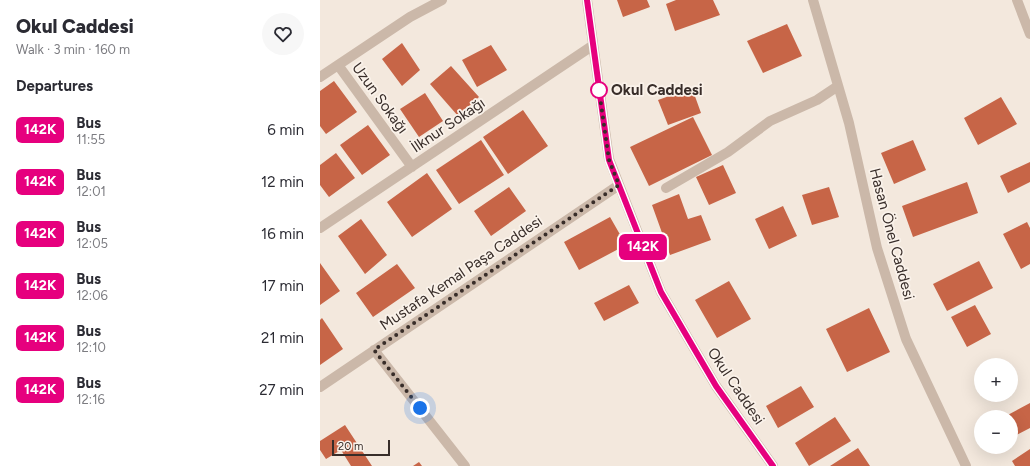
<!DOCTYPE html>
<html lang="en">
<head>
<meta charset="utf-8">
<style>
	:root { --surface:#fff; --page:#f7f7f7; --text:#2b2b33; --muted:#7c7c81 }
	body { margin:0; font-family:Figtree,sans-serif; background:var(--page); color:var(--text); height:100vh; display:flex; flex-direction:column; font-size:15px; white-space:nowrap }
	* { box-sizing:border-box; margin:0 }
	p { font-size:13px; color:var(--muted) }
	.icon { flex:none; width:22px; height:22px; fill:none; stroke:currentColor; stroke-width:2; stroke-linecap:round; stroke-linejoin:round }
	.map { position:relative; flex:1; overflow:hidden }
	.side { display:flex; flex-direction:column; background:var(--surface); width:320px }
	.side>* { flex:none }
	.badge { padding:0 8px; border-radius:6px; font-size:14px; line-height:26px }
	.fabs { position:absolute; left:654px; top:358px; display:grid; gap:8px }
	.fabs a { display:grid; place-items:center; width:44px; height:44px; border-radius:50%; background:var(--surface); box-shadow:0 4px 16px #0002; font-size:20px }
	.scale { position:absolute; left:12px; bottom:10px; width:58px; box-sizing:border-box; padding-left:4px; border:2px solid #382d29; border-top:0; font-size:11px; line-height:14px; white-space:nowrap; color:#382d29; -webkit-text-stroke:3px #faf2ea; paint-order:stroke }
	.you { position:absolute; width:20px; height:20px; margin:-10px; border:3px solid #fff; border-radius:50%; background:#1a73e8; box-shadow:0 0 0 6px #1a73e833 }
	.map>.badge { position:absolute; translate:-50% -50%; box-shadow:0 0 0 2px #fff }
	h2 { padding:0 16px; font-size:15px; line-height:36px }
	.round { display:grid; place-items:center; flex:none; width:42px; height:42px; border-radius:21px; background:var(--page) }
	.summary { display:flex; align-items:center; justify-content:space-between; height:68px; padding:0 16px }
	h1 { font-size:19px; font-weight:800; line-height:30px }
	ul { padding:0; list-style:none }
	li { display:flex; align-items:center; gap:12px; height:52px; padding:0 16px }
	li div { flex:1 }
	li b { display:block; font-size:15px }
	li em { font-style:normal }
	li .badge { min-width:44px; font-weight:700; text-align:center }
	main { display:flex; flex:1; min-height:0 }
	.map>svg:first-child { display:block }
	.building { fill:#c76547 }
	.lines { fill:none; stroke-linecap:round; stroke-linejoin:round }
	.minor { stroke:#cbb8a9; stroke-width:10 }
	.line-casing { stroke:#fff; stroke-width:9 }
	.line { stroke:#e6007e; stroke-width:6 }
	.walk { stroke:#382d29; stroke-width:4; stroke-dasharray:0 7.2 }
	.stop-dot { fill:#fff; stroke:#e6007e; stroke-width:2 }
	.labels { text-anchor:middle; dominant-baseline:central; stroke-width:3.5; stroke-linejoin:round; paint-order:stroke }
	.stop-label { font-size:15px; font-weight:bold; fill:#382d29; stroke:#faf2ea; text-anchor:start }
	.street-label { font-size:15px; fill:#382d29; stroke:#faf2ea }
</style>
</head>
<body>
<main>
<section class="side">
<div class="summary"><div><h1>Okul Caddesi</h1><p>Walk · 3 min · 160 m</p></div><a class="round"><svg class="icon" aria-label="heart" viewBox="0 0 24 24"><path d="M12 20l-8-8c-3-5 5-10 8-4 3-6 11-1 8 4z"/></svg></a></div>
<h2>Departures</h2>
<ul>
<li><span class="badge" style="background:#e6007e;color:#fff">142K</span><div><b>Bus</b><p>11:55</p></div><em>6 min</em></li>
<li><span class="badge" style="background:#e6007e;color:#fff">142K</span><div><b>Bus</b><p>12:01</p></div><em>12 min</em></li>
<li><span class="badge" style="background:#e6007e;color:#fff">142K</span><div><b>Bus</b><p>12:05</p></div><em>16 min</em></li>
<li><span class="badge" style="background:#e6007e;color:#fff">142K</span><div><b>Bus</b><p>12:06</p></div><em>17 min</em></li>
<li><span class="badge" style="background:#e6007e;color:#fff">142K</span><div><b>Bus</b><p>12:10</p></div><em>21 min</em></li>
<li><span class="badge" style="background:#e6007e;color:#fff">142K</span><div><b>Bus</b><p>12:16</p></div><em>27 min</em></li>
</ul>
</section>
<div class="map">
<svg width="710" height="466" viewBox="0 0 710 466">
	<rect width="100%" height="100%" fill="#f3e8dd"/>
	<path class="building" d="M 297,0 L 327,0 L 330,7 L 303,17 Z
		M 356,0 L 393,0 L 400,15 L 355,31 L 346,4 Z
		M 467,24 L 482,56 L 443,73 L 427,41 Z
		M 82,43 L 100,70 L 82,86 L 62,59 Z
		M 171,45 L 187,70 L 157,87 L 142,60 Z
		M 131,66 L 159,97 L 138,116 L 110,84 Z
		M 14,81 L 37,112 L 6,134 L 0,126 L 0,91 Z
		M 372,88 L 381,113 L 348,125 L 338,100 Z
		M 105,93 L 123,121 L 99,137 L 80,109 Z
		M 681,97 L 697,124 L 658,145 L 644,118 Z
		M 203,110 L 228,146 L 188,174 L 163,137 Z
		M 373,117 L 392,155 L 329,186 L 310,147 Z
		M 48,125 L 70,155 L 42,175 L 20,145 Z
		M 161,140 L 184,175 L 139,204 L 116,170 Z
		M 593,140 L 606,170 L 574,184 L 561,153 Z
		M 16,153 L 35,178 L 9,197 L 0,185 L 0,165 Z
		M 710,162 L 710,182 L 688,193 L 680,176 Z
		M 403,165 L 416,193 L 389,205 L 376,177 Z
		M 107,173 L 132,209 L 92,237 L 67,202 Z
		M 647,182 L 658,213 L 593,237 L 582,206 Z
		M 189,187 L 206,211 L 171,236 L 154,211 Z
		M 509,187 L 519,217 L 492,225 L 482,195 Z
		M 359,194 L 368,219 L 381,215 L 391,240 L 350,255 L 332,205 Z
		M 463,206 L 477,236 L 449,249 L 435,219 Z
		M 290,217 L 306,245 L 259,270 L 244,242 Z
		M 41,219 L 67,255 L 45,274 L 18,236 Z
		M 707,222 L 710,228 L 710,264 L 701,269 L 683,234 Z
		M 659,261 L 673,288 L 627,311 L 613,284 Z
		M 0,263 L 20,291 L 0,305 Z
		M 77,264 L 95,288 L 53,317 L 36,293 Z
		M 409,281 L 431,319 L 397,338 L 375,300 Z
		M 309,285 L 319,303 L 284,321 L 274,303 Z
		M 655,305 L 671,334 L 647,347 L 631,317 Z
		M 549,308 L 570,352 L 527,372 L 506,329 Z
		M 2,318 L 23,349 L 0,365 L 0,320 Z
		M 481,386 L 494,407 L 458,428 L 446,406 Z
		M 710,403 L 710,428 L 691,438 L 691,417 L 684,417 Z
		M 515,417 L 531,441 L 489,466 L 475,443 Z
		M 25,425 L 52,466 L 31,466 L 21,450 L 6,459 L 0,450 L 0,441 Z
		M 538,448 L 550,466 L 510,466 Z
		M 710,449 L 710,466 L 695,466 L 692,461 Z
		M 99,462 L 102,466 L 93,466 Z"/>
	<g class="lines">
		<path class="minor" d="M 267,0 L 289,159 L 341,292 L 396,386 L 453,466
			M 493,0 L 529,123 L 557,248 L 586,339 L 646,466
			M 697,0 L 710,34
			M 18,65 L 92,167
			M 0,77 L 90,17 L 122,0
			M 346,188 L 408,152 L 450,121 L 497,100 L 518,86
			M 0,228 L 272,46
			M 54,350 L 145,466
			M 0,387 L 299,185"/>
	</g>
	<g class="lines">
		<g class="line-casing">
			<path id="line" d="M 267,0 L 289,160 L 341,292 L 396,386 L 453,466"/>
		</g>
		<use href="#line" class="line"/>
		<path class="walk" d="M 100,408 L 54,350 L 299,185 L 289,160 L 279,90"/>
	</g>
	<circle class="stop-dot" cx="279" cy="90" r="8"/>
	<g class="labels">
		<g class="stop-label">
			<text x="291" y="90">Okul Caddesi</text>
		</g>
		<g class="street-label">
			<text transform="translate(60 98) rotate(54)">Uzun Sokağı</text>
			<text transform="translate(128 125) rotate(-34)">İlknur Sokağı</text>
			<text transform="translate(572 234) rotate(75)">Hasan Önel Caddesi</text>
			<text transform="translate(141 273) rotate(-34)">Mustafa Kemal Paşa Caddesi</text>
			<text transform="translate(416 386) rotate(56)">Okul Caddesi</text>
		</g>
	</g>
</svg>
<div class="fabs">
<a>+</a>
<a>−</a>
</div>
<div class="scale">20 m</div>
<div class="you" style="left:100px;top:408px"></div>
<b class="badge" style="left:323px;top:247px;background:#e6007e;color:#fff">142K</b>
</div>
</main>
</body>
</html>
